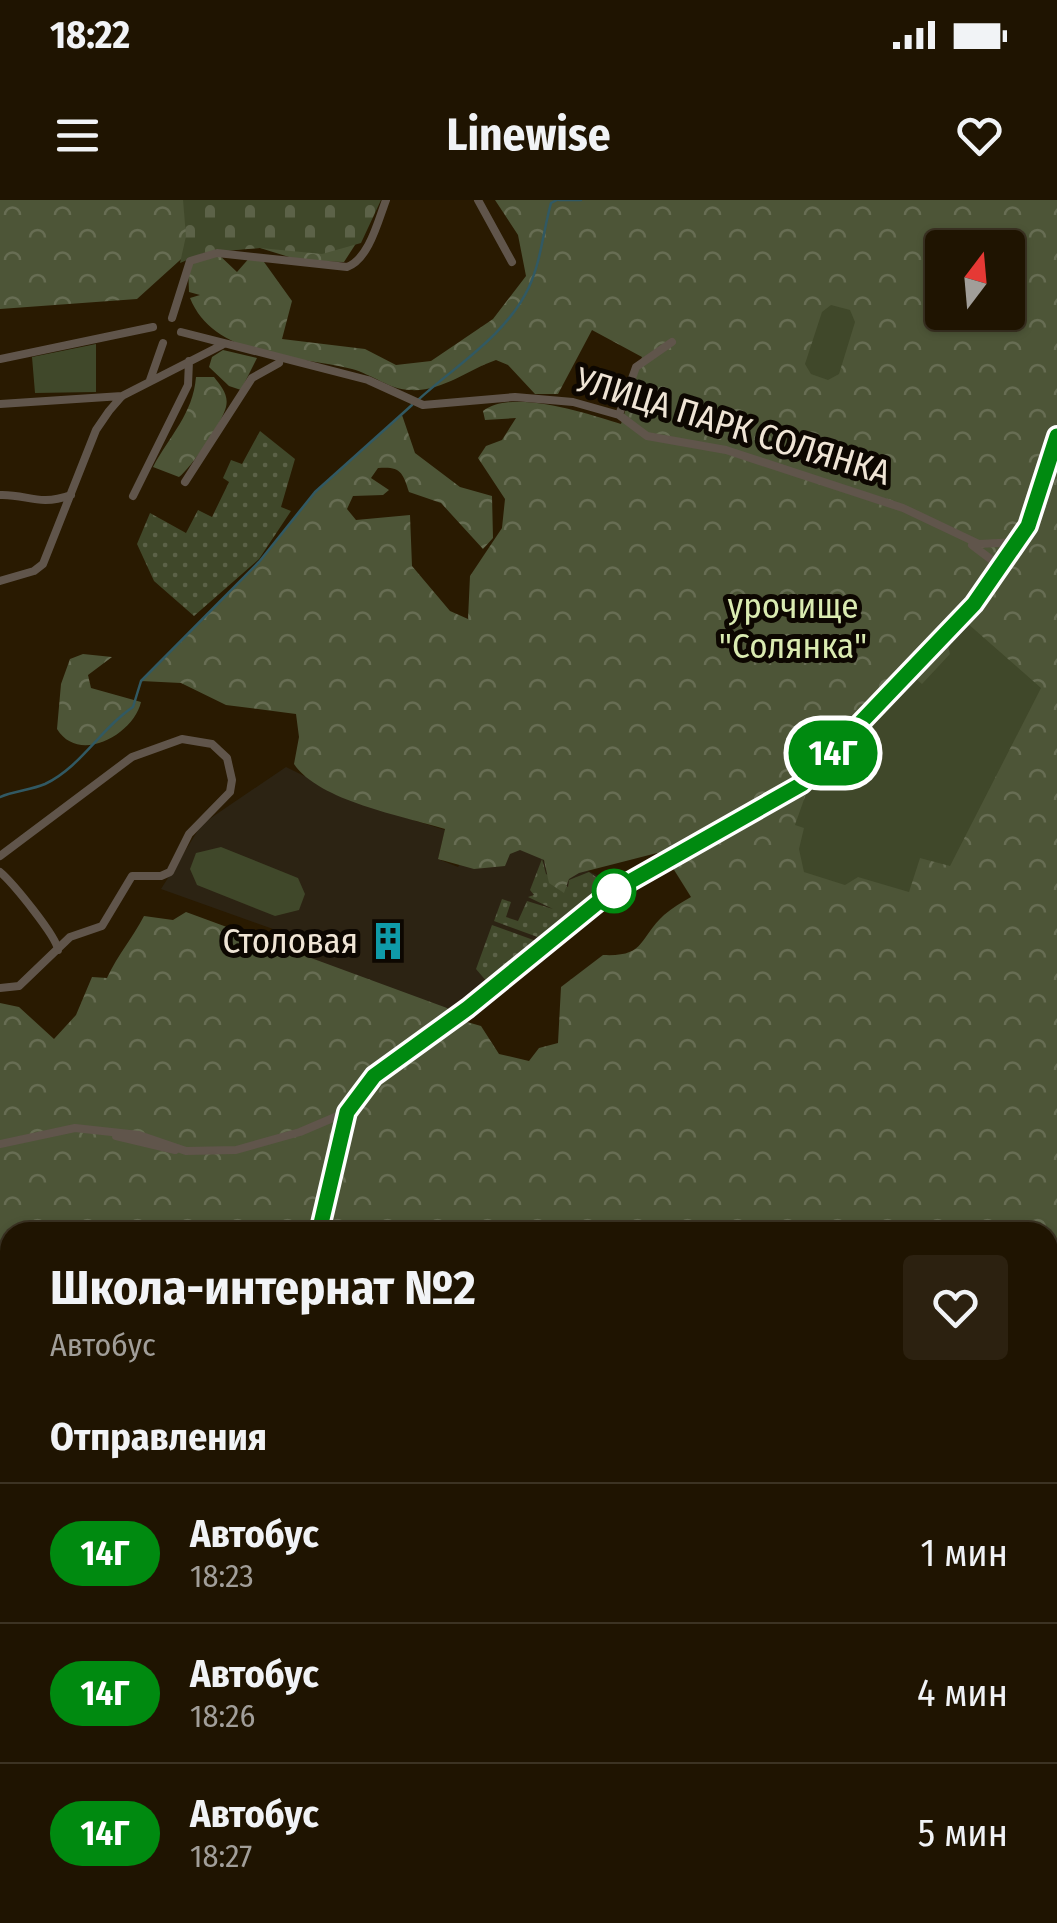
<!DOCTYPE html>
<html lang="ru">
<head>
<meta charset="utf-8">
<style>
	:root { --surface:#1f1401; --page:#2c2110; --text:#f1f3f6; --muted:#a19e99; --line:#3c3323 }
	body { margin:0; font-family:"Fira Sans Condensed",sans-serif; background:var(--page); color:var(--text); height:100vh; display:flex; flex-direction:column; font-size:38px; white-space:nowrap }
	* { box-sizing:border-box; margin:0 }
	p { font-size:32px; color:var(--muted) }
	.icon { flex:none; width:55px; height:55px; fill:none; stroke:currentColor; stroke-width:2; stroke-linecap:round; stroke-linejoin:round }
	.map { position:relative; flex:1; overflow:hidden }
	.sheet { position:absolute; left:0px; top:1022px; width:1058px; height:702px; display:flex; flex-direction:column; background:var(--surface); border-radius:30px 30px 0 0; box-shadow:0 2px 8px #0004,0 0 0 2px var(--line) }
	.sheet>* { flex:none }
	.badge { padding:0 20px; border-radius:32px; font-size:35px; line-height:65px }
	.needle { width:65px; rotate:16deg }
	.buttons { position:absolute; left:925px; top:30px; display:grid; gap:20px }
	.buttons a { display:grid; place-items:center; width:100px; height:100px; border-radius:10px; background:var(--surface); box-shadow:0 2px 8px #0004,0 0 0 2px var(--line); font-size:50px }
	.map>.badge { position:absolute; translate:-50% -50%; box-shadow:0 0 0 5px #fff }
	h2 { padding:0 50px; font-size:38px; line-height:90px }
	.round { display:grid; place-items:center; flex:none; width:105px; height:105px; border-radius:10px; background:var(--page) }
	.overview { display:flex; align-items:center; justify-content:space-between; height:170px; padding:0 50px }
	h1 { font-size:48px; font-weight:700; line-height:75px }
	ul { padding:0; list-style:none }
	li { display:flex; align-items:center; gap:30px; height:140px; padding:0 50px; border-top:2px solid var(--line) }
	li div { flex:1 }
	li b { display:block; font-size:38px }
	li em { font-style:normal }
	li .badge { min-width:110px; font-weight:700; text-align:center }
	.status { display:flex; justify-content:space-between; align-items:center; height:70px; padding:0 50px; background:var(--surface); direction:ltr }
	.status svg { height:28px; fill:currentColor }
	header { display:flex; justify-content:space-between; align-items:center; height:130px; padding:0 50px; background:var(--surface); font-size:45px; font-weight:700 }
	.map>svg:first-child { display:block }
	.education { fill:#2c2313 }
	.grass { fill:url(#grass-dots) }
	.forest { fill:url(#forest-crowns); fill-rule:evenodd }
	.cemetery { fill:url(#cemetery-stones) }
	.park { fill:#40482a }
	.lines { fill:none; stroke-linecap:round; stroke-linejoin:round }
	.stream { stroke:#315963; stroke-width:2.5 }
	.minor { stroke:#60554b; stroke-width:8 }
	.line-casing { stroke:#fff; stroke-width:22 }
	.line { stroke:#008a10; stroke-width:15 }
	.stop-dot { fill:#fff; stroke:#008a10; stroke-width:5 }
	.labels { text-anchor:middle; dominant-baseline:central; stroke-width:10; stroke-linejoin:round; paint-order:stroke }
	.street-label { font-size:35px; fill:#efe4d5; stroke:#0d0701 }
	.park-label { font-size:35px; fill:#daebb1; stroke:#0d0701 }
	.poi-label { font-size:35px; fill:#efe4d5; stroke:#0d0701; text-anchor:end }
</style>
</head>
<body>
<div class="status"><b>18:22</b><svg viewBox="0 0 49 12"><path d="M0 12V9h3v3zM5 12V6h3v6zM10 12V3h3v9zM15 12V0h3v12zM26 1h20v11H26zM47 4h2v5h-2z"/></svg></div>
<header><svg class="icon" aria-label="menu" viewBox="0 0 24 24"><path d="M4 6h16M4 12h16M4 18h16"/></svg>Linewise<svg class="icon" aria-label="heart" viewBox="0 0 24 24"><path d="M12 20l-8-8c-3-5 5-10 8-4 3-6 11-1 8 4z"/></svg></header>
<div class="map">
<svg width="1057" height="1723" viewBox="0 0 1057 1723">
	<defs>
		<pattern id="grass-dots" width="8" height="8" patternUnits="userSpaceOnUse" patternTransform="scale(2.5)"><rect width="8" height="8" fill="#40482a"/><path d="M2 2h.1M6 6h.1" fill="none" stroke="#5c6248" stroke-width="1.8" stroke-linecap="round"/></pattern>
		<pattern id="forest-crowns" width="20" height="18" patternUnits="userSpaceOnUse" patternTransform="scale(2.5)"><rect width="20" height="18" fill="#4d5537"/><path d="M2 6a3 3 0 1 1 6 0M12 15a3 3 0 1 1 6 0" fill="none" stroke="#676d53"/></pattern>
		<pattern id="cemetery-stones" width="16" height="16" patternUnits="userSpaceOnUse" patternTransform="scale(2.5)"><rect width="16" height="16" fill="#40482a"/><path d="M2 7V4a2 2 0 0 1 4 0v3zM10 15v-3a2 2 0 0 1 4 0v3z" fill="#5c6248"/></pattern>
	</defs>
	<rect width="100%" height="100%" fill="#291a01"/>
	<path class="education" d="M 286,567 L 359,603 L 445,630 L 438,659 L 458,667 L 477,637 L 521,643 L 602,677 L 601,688 L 438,818 L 309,766 L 315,744 L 161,689 L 202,624 Z"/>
	<path class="grass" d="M 260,231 L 295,259 L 281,307 L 291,311 L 259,359 L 194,416 L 154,381 L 137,344 L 150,313 L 186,333 L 198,310 L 212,317 L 229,282 L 223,278 L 231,260 L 242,264 Z
		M 542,659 L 546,674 L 568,687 L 569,680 L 589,672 L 603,682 L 543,739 L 494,721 L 502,699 L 511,702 L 506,717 L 518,721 L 527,701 L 553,709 L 528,697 L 534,695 L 530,690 Z
		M 492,725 L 539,742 L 488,783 L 476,769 Z"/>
	<path class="forest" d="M 0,0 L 372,0 L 366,28 L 344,62 L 302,61 L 260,48 L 189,52 L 137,99 L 0,109 Z
		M 495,0 L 1057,0 L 1057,1723 L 90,1723 L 90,1715 L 1048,1715 L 1048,1032 L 10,1032 L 10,1641 L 0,1634 L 0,803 L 19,807 L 54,839 L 76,815 L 92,777 L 107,778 C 118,754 132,739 144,716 L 173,720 L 186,712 L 447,808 L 460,820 L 481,826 L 499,854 L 529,861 L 539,848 L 558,843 L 561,787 L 603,755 C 646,757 638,739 664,715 C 672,708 682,702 691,697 L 671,665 L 657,653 L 579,673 L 569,679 L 564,693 L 549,683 L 544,660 L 520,650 L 510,654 L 505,666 L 474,669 L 438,659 L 445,629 C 403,616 319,601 294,564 L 299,537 L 296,514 L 226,505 L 181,483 L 141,481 L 259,362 L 315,292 L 402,215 L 415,253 L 460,287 L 492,296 L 493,338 L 483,349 L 441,303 L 409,292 C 403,272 400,266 378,268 L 371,278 L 389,290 L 383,295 L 353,296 L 347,309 L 356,320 L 410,315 L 412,366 L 450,411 L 468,419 L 470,376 L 502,328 L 505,299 L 478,258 L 486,246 L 502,240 L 516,218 L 485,220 L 483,211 C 513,188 588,214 621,224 L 642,157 L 592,130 L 558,194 L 535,194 L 508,165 L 496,160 C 467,170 442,192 410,190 C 391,190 371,174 352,169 C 299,156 214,158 190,98 L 200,95 L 189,92 L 188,66 L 217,53 L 237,72 L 251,56 L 259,55 L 292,101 L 282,139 L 365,149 L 396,165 L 431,161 L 493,119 L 526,76 L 518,35 ZM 942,48 L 1008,48 L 1008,112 L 942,112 Z
		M 223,150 L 257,158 L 241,190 L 229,186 L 209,167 L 212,157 Z
		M 196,177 L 214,177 C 221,186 229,195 226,207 C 222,223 191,268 179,277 L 153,267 C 170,235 193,214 196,177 Z
		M 83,454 L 112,457 L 88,475 L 91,488 L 141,502 C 134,534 79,565 57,529 L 61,484 L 70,459 Z"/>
	<path class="cemetery" d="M 183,0 L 381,0 L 361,43 L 322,54 L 260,48 L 204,53 L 180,63 L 186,36 Z"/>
	<path class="park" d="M 831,105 L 850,110 L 855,122 L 839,174 L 828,180 L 811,174 L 805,164 L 822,112 Z
		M 96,144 L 96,192 L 35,193 L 32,157 Z
		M 967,423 L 1041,488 L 950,666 L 920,658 L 909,692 L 858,677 L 845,685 L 804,672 L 799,649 L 804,628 L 795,625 L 807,591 L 915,478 L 922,484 L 950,454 L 948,445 Z
		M 221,647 L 298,678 L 305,694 L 299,710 L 275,716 L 197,685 L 190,669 L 196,653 Z"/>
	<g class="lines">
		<path class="stream" d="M 559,0 L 581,0
			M 418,200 C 455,166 507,135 529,87 C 541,61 543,32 551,3 L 557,0
			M 0,597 C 14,591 31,590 45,584 C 81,567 101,528 133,507 L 141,481 L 259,362 L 315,292 L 412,205"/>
		<path class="minor" d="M 478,0 L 512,62
			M 172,118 L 190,61 L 217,53 L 347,67 C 369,59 378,21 386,0
			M 181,132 L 368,180 L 423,205 L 515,197 L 573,202 L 619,215 L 647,236 L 726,250 L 903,308 L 979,344 L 1018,342
			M 0,159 L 153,127
			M 150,180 L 163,143
			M 0,204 L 122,196
			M 619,215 L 636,167 L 672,142
			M 185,282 L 252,178 L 279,163
			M 0,295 C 28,294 38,307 71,295
			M 133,296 L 188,185 L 189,161
			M 972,345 L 1001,367
			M 0,381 L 34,371 L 43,364 L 96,230 L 109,211 L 122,196 L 222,145
			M 0,656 L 132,557 L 182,539 L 212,544 L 227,558 L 232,580 L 230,592 L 189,634 L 170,672 L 161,676 L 132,676 L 102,726 L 70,737 L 19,786 L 0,788
			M 0,672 C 13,683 57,737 58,750
			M 116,936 L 175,950
			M 0,944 L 75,928 L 139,935 L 186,951 L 236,950 L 300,932 L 347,912
			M 319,1032 L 347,912 L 373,876 L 468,808 L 608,695 L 802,585 L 975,404 L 1029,326 L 1057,236
			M 168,1723 L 170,1715"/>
	</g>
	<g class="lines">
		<g class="line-casing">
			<path id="line" d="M 319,1032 L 347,912 L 374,876 L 468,808 L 608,694 L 802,584 L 974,404 L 1028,326 L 1057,236"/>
		</g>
		<use href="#line" class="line"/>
	</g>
	<defs>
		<g id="building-bare" transform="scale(3)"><path d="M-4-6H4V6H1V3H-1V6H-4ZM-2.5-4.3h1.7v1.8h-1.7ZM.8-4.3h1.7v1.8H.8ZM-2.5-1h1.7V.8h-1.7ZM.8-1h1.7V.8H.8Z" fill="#0f9aa8" stroke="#0d0701" stroke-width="2.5" paint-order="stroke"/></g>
	</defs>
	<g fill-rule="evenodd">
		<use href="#building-bare" x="388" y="741"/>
	</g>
	<circle class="stop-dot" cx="614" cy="691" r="20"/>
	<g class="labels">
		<g class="street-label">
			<text transform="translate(733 226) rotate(17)">УЛИЦА ПАРК СОЛЯНКА</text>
		</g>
		<g class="park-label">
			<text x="793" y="406">урочище<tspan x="793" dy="40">"Солянка"</tspan></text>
		</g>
		<g class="poi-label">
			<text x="358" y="741">Столовая</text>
		</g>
	</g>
</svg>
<div class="buttons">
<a><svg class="needle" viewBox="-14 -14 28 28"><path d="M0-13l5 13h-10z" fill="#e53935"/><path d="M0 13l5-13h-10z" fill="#a19e99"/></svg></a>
</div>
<b class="badge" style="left:833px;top:553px;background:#008a10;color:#fff">14Г</b>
<section class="sheet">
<div class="overview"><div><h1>Школа-интернат №2</h1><p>Автобус</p></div><a class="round"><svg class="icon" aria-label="heart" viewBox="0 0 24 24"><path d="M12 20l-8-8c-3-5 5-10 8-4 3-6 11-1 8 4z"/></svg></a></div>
<h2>Отправления</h2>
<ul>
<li><span class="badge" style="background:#008a10;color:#fff">14Г</span><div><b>Автобус</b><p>18:23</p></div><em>1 мин</em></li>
<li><span class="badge" style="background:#008a10;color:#fff">14Г</span><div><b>Автобус</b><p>18:26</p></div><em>4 мин</em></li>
<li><span class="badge" style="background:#008a10;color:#fff">14Г</span><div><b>Автобус</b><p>18:27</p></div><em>5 мин</em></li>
</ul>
</section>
</div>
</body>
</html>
